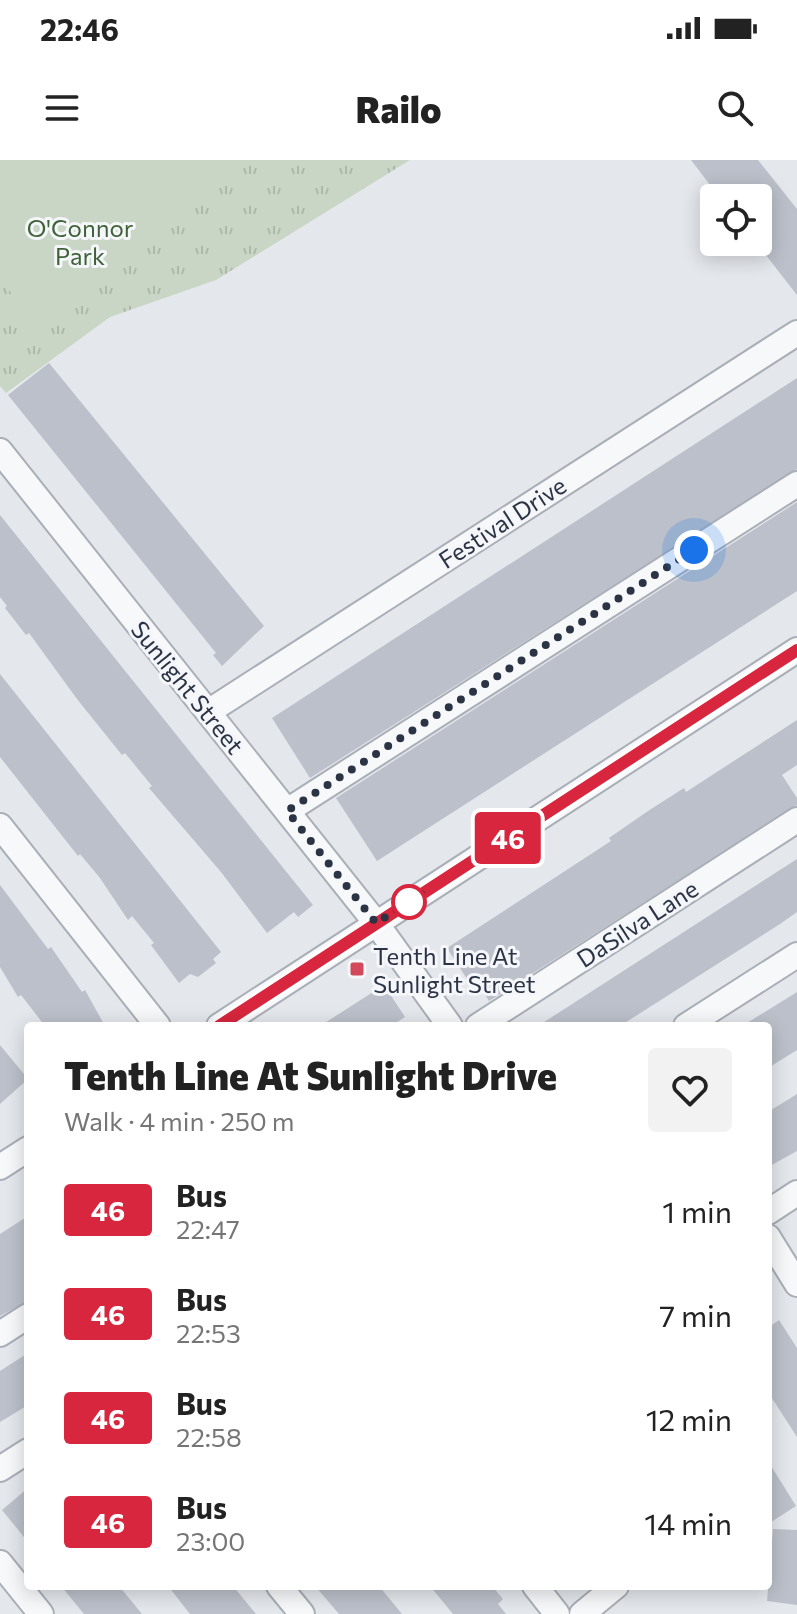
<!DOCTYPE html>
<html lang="en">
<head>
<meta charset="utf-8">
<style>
	:root { --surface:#fff; --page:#f2f2f2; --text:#222; --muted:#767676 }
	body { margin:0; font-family:Commissioner,sans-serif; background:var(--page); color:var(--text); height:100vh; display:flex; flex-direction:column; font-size:30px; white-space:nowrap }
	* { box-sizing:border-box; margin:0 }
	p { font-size:26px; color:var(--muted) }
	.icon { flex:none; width:44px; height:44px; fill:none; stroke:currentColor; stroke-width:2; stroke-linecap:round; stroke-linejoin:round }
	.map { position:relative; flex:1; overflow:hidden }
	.sheet { position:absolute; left:24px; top:862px; width:748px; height:568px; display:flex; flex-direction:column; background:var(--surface); border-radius:8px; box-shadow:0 4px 20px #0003 }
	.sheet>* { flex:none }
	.badge { padding:0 16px; border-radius:6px; font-size:28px; line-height:52px }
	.tools { position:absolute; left:700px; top:24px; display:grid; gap:16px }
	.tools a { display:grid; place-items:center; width:72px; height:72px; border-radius:8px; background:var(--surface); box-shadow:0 4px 20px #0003; font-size:40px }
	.you { position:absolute; width:40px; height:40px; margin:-20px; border:6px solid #fff; border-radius:50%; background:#1a73e8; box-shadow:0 0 0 12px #1a73e833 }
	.map>.badge { position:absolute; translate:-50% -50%; box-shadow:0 0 0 4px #fff }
	.round { display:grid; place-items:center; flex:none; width:84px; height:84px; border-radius:8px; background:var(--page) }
	.summary { display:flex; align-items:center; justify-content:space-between; height:136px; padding:0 40px }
	h1 { font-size:38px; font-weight:800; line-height:60px }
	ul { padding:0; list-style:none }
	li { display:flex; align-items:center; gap:24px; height:104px; padding:0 40px }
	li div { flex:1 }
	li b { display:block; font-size:30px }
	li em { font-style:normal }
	li .badge { min-width:88px; font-weight:700; text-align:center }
	.status { display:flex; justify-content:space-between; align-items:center; height:56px; padding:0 40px; background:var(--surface); direction:ltr }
	.status svg { height:22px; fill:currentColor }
	header { display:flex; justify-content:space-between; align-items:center; height:104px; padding:0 40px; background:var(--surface); font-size:36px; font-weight:800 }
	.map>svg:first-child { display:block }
	.grass { fill:url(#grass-tufts) }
	.pitch { fill:#c9d6c5 }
	.building { fill:#bbc0ca }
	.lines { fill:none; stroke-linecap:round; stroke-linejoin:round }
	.minor-casing { stroke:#a9aeb7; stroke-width:28 }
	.minor { stroke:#f7f8fa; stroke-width:24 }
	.line-casing { stroke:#fff; stroke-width:18 }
	.line { stroke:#d7263d; stroke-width:12 }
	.walk { stroke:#2b3445; stroke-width:8; stroke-dasharray:0 14.4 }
	.stop-dot { fill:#fff; stroke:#d7263d; stroke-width:4 }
	.poi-dot { fill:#d1495b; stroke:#f4f6f9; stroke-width:3 }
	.labels { text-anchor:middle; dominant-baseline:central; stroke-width:6; stroke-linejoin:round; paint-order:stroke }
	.park-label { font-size:24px; fill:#3f6138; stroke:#f4f6f9 }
	.street-label { font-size:24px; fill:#2b3445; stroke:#f4f6f9 }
	.poi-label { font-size:24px; fill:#2b3445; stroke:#f4f6f9; text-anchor:start }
</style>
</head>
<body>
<div class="status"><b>22:46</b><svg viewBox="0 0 49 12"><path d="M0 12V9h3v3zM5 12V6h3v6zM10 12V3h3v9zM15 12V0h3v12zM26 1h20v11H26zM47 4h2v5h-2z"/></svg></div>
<header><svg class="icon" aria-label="menu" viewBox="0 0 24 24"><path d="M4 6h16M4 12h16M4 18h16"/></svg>Railo<svg class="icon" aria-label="search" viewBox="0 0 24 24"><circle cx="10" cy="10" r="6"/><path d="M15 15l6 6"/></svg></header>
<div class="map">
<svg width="797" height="1454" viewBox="0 0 797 1454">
	<defs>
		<pattern id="grass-tufts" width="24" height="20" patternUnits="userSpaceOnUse" patternTransform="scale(2)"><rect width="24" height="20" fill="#c9d6c5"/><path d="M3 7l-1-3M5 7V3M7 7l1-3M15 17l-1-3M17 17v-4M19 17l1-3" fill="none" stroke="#adb8ab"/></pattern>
	</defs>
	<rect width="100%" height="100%" fill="#e4e7ec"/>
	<path class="grass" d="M 0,0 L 410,0 L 216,120 L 110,157 L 6,233 L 0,226 Z"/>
	<path class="pitch" d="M 0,0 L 241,0 L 35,163 L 0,119 Z"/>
	<path class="building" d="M 691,0 L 758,0 L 797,49 L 797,135 L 758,85 L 758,38 L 720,38 Z
		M 49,203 L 264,466 L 222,506 L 213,495 L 216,493 L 8,235 Z
		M 797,218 L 797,309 L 310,618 L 272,558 Z
		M 797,342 L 797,431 L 377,701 L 336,638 Z
		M 0,355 L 313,745 L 298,757 L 294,752 L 267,773 L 221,712 L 149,628 L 152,626 L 125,593 L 122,595 L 77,539 L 29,473 L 26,475 L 5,448 L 7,446 L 0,437 Z
		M 0,514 L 221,792 L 213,799 L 216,803 L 198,817 L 190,814 L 179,823 L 151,785 L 154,783 L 132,756 L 128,760 L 100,718 L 80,694 L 78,696 L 0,597 Z
		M 797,560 L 797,605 L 782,615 L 797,638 L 797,645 L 489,841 L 473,815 L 467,819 L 447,788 L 611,681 L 609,678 L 648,651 L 684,628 L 686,632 Z
		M 797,699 L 797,752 L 780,764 L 620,866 L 538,866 Z
		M 0,725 L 48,789 L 51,787 L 82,832 L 85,830 L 105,866 L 45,866 L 21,835 L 18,837 L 0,807 Z
		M 384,825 L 405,857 L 391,866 L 320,866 Z
		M 797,832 L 797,890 L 768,908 L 768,866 L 742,866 Z
		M 0,885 L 28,919 L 0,944 Z
		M 797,934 L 797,991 L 768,1007 L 768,952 Z
		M 28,1056 L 28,1141 L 0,1156 L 0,1074 Z
		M 779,1160 L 797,1188 L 797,1277 L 768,1232 L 768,1168 Z
		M 28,1193 L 28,1245 L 0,1262 L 0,1211 Z
		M 768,1301 L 796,1346 L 768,1364 Z
		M 28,1328 L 28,1382 L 2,1350 Z
		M 773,1369 L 797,1370 L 797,1445 L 767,1441 Z
		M 61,1426 L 119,1426 L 142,1454 L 84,1454 Z
		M 168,1426 L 233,1426 L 256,1454 L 190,1454 Z
		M 315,1426 L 379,1426 L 402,1454 L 339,1454 Z
		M 430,1426 L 492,1426 L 503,1439 L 498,1444 L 506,1454 L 453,1454 Z"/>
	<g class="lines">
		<g class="minor-casing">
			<path id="minor" d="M 0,291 L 376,763 L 450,866
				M 208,552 L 797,173
				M 287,651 L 797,324
				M 0,666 L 158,866
				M 219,866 L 797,490
				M 478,866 L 797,660
				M 686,866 L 797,795
				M 0,1007 L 28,989
				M 768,1052 L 797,1033
				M 768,1077 L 797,1124
				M 0,1174 L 28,1156
				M 0,1309 L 28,1291
				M 0,1403 L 41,1454
				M 279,1426 L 302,1454
				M 535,1426 L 557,1454
				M 582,1454 L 616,1426"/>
		</g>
		<use href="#minor" class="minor"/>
	</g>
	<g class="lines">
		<g class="line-casing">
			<path id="line" d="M 219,866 L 797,490"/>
		</g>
		<use href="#line" class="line"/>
		<path class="walk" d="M 409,742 L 421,734 L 376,763 L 287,651 L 694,390"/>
	</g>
	<circle class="stop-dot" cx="409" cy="742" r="16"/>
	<rect class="poi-dot" x="349" y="801" width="16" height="16" rx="4"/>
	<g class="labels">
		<g class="park-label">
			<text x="80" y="67">O'Connor<tspan x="80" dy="28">Park</tspan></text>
		</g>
		<g class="street-label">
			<text transform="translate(502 362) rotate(-33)">Festival Drive</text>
			<text transform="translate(188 527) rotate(51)">Sunlight Street</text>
			<text transform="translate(637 763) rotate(-33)">DaSilva Lane</text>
		</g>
		<g class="poi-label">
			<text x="373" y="795">Tenth Line At<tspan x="373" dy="28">Sunlight Street</tspan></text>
		</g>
	</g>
</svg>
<div class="tools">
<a><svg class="icon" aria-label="locate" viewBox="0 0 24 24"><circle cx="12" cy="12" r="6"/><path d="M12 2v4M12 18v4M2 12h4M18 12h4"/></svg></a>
</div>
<div class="you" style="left:694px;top:390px"></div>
<b class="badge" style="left:508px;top:678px;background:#d7263d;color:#fff">46</b>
<section class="sheet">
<div class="summary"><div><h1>Tenth Line At Sunlight Drive</h1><p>Walk · 4 min · 250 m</p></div><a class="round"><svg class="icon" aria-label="heart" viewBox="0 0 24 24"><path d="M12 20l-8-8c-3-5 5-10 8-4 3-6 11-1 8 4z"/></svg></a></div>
<ul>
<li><span class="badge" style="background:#d7263d;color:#fff">46</span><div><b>Bus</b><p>22:47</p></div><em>1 min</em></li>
<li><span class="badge" style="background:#d7263d;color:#fff">46</span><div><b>Bus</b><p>22:53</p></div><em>7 min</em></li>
<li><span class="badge" style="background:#d7263d;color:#fff">46</span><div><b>Bus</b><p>22:58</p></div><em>12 min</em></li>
<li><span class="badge" style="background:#d7263d;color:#fff">46</span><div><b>Bus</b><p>23:00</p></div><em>14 min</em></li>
</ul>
</section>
</div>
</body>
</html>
